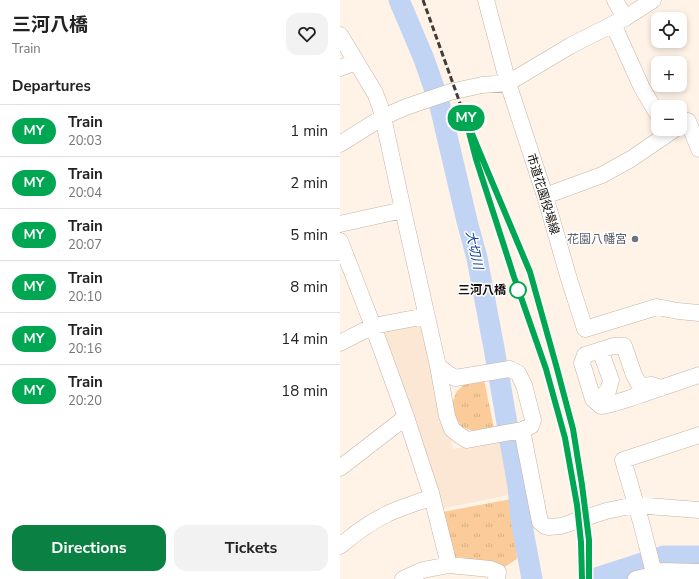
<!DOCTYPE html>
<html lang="en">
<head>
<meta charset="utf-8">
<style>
	:root { --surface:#fff; --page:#f2f2f2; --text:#222; --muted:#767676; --line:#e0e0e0; --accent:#0b8043 }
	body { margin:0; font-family:"Nunito Sans","Noto Sans JP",sans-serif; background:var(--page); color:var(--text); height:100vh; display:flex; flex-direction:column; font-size:15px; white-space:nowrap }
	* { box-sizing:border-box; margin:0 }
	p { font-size:13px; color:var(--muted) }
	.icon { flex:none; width:22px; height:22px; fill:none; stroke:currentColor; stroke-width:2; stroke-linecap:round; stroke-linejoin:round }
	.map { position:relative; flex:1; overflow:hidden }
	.details { display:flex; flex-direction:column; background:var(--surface); width:340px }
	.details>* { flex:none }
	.badge { padding:0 8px; border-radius:13px; font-size:14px; line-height:26px }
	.fabs { position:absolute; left:311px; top:12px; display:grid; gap:8px }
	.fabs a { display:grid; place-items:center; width:36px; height:36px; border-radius:8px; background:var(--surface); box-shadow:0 2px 6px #0003; font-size:20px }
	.map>.badge { position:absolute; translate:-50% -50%; box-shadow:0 0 0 2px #fff }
	h2 { padding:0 12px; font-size:15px; line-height:36px }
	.round { display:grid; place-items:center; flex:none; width:42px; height:42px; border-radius:12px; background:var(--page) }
	.summary { display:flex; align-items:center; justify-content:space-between; height:68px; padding:0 12px }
	h1 { font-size:19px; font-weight:700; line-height:30px }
	.primary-button { display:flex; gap:8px; margin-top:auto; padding:8px 12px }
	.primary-button a { flex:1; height:46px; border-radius:12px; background:var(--accent); color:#fff; font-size:16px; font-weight:700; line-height:46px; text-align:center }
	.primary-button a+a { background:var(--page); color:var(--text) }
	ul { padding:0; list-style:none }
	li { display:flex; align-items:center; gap:12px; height:52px; padding:0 12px; border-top:1px solid var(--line) }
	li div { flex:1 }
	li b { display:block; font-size:15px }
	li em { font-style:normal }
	li .badge { min-width:44px; font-weight:700; text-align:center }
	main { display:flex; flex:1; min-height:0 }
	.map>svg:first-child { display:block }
	.built { fill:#fbe7d3 }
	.grass { fill:url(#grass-tufts) }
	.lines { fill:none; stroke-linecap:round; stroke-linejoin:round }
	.river { stroke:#c2d4f4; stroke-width:21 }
	.minor-casing { stroke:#c2b4a6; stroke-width:17 }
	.minor { stroke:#fff; stroke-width:16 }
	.rail { stroke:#433c36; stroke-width:3; stroke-dasharray:6 3; stroke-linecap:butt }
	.line-casing { stroke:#fff; stroke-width:9 }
	.line { stroke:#00a651; stroke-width:6 }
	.worship-dot { fill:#6b7280; stroke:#fff; stroke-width:1.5 }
	.stop-dot { fill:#fff; stroke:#00a651; stroke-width:2 }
	.labels { text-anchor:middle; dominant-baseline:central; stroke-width:3; stroke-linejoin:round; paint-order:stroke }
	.street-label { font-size:12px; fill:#140f0a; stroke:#fff }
	.worship-label { font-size:12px; fill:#5b616d; stroke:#fff; text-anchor:end }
	.stop-label { font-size:12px; font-weight:bold; fill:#140f0a; stroke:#fff; text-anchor:end }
	.water-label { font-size:13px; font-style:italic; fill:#15429a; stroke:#fff }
</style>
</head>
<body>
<main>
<section class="details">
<div class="summary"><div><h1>三河八橋</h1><p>Train</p></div><a class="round"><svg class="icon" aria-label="heart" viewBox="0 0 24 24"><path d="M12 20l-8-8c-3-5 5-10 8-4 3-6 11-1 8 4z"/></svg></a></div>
<h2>Departures</h2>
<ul>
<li><span class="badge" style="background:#00a651;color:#fff">MY</span><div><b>Train</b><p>20:03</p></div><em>1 min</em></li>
<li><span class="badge" style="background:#00a651;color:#fff">MY</span><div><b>Train</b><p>20:04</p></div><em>2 min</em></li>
<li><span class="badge" style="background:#00a651;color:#fff">MY</span><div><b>Train</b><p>20:07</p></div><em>5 min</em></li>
<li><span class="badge" style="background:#00a651;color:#fff">MY</span><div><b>Train</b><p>20:10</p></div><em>8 min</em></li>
<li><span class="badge" style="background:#00a651;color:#fff">MY</span><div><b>Train</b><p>20:16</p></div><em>14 min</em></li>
<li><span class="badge" style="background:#00a651;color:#fff">MY</span><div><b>Train</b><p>20:20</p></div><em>18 min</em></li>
</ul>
<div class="primary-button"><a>Directions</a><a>Tickets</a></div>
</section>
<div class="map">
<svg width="359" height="579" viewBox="0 0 359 579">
	<defs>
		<pattern id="grass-tufts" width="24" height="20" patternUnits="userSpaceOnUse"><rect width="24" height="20" fill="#fbcc9a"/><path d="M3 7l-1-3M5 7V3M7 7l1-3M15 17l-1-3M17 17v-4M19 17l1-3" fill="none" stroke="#d6ae83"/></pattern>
	</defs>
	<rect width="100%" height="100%" fill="#fff3e8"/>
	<path class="built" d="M 85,319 L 113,449 L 161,441 L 169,495 L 100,509 L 34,330 Z"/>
	<path class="grass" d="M 144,380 L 154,428 L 135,432 L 122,427 L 113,414 L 111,406 L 117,391 L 126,383 Z
		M 172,499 L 177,559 L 163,568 L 112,561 L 102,512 Z"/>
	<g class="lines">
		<path class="river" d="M 59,0 L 84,59 L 99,102 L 127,221 L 137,258 L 154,348 L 178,487 L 181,520 L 192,579
			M 253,579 L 324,556 L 359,556"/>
		<g class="minor-casing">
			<path id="minor" d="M 146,0 L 168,83 L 205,196 L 229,279 L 245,329 L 317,307 L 338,311 L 359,313
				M 275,0 L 285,18
				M 273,24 L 302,88 L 318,115
				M 0,35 L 35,93 L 40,106 L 43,117 L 63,210 L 98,366 L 107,416 L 112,429 L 119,435 L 127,440 L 182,430 L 191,426 L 193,420 L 184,385 L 178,373 L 170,369 L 115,378 L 107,373 L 98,366
				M 0,68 L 16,62
				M 348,121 L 359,149
				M 0,144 L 43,117 L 66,107 L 110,92 L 142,85 L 168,83 L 230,46 L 285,18 L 313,0
				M 205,196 L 262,175 L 291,159 L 335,129
				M 0,224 L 63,210
				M 0,241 L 33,326 L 66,417 L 91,493 L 109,565
				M 0,343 L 33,326 L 86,316
				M 321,388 L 312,385 L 300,386 L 294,375 L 284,346 L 273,346 L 245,355 L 242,363 L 253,399 L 261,406 C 275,404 287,399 300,395 C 320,388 339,382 359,375
				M 256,401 L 268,391 L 271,380 L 260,350
				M 182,430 L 200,522 L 205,526 L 209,527 L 221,526 L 266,511 L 295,505 L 359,510
				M 0,468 L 66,417
				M 0,546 C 14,534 31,522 47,514 C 62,507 77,503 92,497
				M 63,579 L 83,570 L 109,565 L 150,569 L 158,572 L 157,578 L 156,579
				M 296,579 L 313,575 L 323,571 L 359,572
				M 314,579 L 313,569 L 301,522 L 283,460 L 359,435"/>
		</g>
		<use href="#minor" class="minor"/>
		<path class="rail" d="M 83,0 L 125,117 L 142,158 L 190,273 L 217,365 L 233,429 L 244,499 L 249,540 L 249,579
			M 134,152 L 174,277 L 206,369 L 225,438 L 237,505 L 241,542 L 242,579"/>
	</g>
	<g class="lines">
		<g class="line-casing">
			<path id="line" d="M 242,579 L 241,542 L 237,505 L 225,438 L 206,369 L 174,277 L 136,159 L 125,117 L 142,158 L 190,272 L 216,365 L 233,429 L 242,485 L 249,540 L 249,579"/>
		</g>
		<use href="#line" class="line"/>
	</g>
	<circle class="worship-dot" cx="295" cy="239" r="4"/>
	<circle class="stop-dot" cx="178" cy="290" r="8"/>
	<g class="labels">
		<g class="street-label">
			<text transform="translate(203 194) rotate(73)">市道花園役場線</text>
		</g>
		<g class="worship-label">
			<text x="287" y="239">花園八幡宮</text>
		</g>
		<g class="stop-label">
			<text x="166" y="290">三河八橋</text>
		</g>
		<g class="water-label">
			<text transform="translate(134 250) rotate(78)">大切川</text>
		</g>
	</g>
</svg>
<div class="fabs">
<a><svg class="icon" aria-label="locate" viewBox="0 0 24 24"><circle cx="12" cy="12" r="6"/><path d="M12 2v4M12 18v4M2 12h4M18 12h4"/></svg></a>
<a>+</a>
<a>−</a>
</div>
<b class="badge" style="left:126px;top:118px;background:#00a651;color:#fff">MY</b>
</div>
</main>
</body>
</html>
